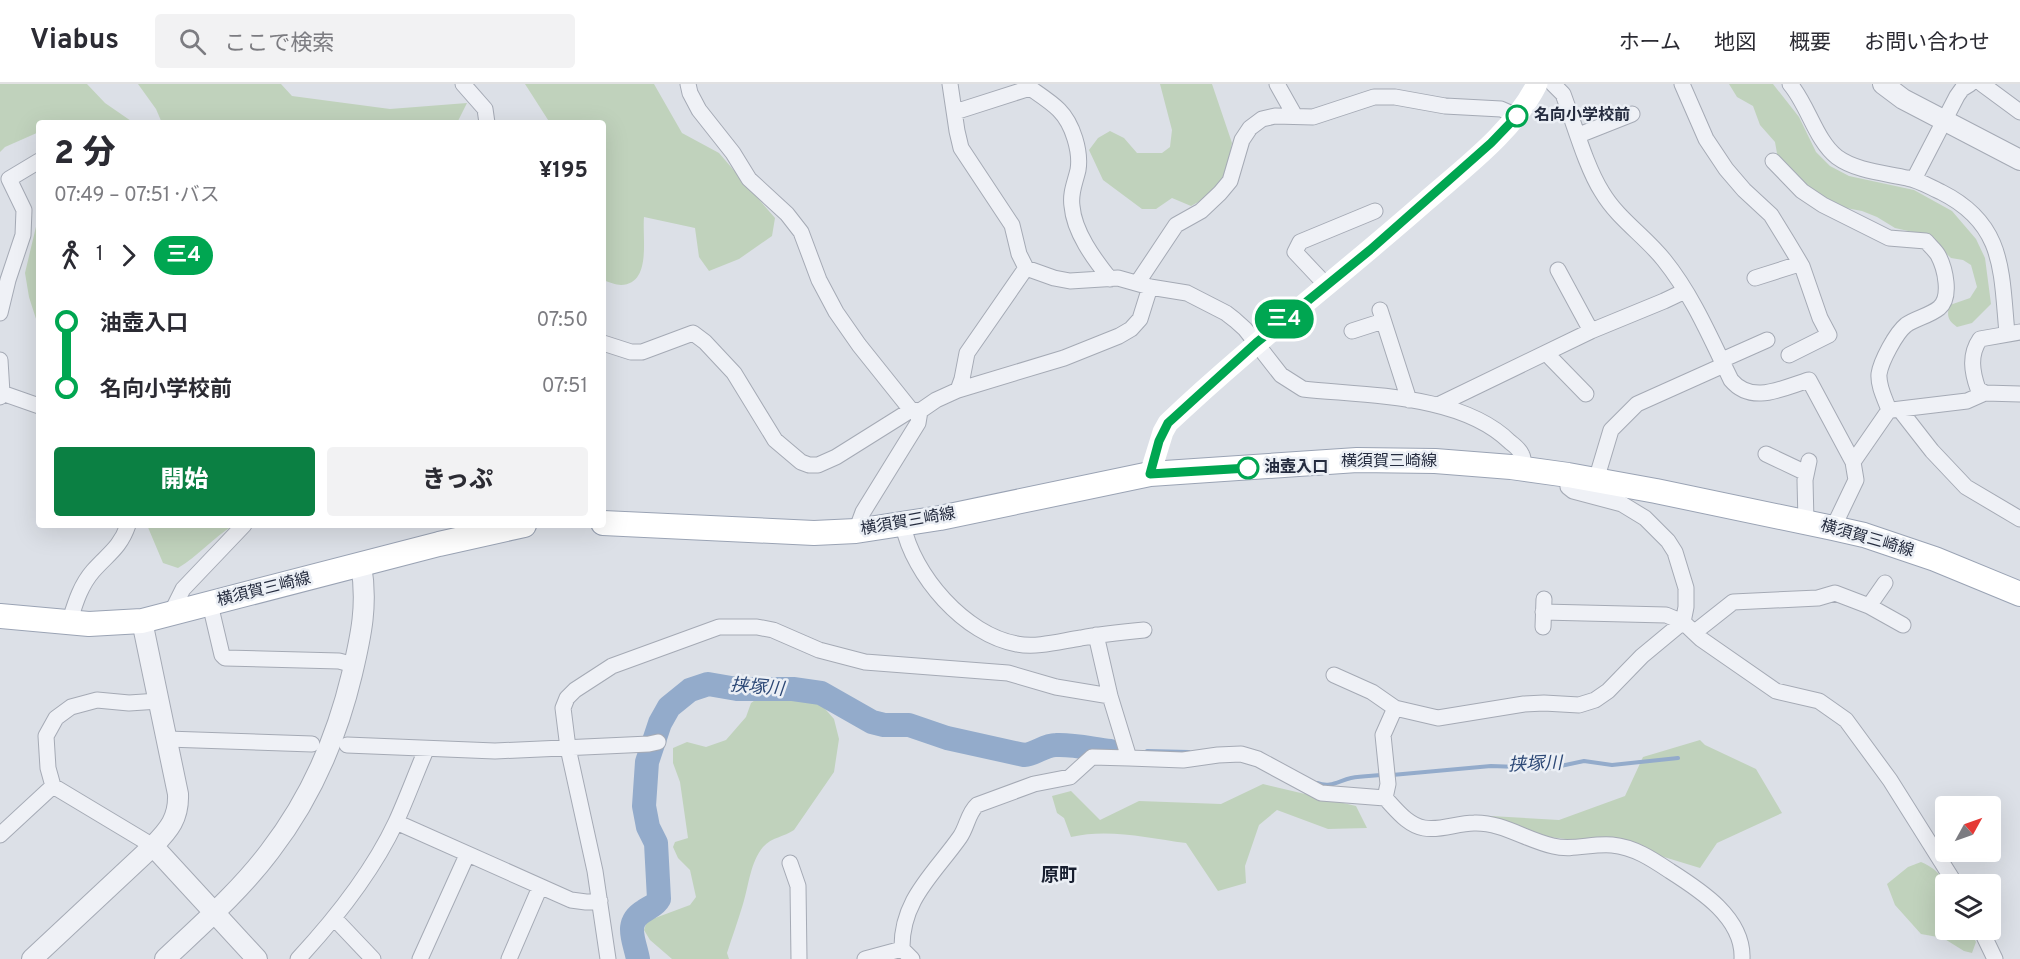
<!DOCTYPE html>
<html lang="ja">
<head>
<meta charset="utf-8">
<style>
	:root { --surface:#fff; --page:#f2f2f3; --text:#2b2b33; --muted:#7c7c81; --line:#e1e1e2; --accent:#0b8043 }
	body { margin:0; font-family:Overpass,"Noto Sans JP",sans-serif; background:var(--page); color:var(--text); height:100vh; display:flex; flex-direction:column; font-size:22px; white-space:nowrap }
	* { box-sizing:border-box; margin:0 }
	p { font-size:20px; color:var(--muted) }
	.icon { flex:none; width:33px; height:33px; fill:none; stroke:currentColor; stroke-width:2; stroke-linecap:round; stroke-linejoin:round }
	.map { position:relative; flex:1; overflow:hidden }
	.drawer { position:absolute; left:36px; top:36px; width:570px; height:408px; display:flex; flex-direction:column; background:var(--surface); border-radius:6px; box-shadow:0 6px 24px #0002 }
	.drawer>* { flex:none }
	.badge { padding:0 12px; border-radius:20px; font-size:21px; line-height:39px }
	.needle { width:39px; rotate:50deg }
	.buttons { position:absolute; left:1935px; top:712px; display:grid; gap:12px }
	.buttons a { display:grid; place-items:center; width:66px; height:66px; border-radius:6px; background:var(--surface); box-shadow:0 6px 24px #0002; font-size:30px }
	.map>.badge { position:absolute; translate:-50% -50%; box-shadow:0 0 0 3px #fff }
	.legs { display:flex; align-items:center; gap:9px; height:66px; padding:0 18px; font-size:20px }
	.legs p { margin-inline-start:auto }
	.summary { display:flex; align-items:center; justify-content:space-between; height:102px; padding:0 18px }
	h1 { font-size:33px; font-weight:800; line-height:45px }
	.primary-button { display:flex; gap:12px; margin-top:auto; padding:12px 18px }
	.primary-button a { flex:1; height:69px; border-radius:6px; background:var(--accent); color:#fff; font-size:24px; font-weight:800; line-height:69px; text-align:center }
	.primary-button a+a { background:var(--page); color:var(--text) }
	ul { padding:0 18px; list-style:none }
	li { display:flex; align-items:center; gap:21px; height:66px; font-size:22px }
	li i { display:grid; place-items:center; width:9px; height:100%; margin:0 8px; background:currentColor }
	li i::after { content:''; width:15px; height:15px; margin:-8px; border:4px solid; border-radius:50%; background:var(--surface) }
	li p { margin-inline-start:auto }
	li:first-child i { background:linear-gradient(#0000 50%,currentColor 0) }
	li:last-child i { background:linear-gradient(currentColor 50%,#0000 0) }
	header { display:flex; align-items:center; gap:36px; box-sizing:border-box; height:84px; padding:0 30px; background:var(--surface); border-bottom:2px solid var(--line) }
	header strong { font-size:28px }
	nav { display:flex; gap:33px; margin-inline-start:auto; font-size:21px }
	.search { width:420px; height:54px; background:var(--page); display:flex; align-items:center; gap:15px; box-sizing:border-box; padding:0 21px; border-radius:6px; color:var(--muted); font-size:22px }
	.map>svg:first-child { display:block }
	.green { fill:#c0d2bc }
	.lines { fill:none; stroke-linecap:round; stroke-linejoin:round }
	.stream { stroke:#93abcb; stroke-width:4 }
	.river { stroke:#93abcb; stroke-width:24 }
	.minor-casing { stroke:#a5aab5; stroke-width:17 }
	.tertiary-casing { stroke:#a5aab5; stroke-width:22 }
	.primary-casing { stroke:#9aa3b4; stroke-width:26 }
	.minor { stroke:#eff1f6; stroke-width:15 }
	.tertiary { stroke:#eff1f6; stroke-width:20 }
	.secondary { stroke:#fff; stroke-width:21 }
	.primary { stroke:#fff; stroke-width:24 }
	.line-1-casing { stroke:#fff; stroke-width:14 }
	.line-1 { stroke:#00a651; stroke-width:9 }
	.stop-1-dot { fill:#fff; stroke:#00a651; stroke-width:3 }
	.labels { text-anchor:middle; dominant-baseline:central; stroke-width:5; stroke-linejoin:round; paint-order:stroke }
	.stop-label { font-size:16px; font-weight:bold; fill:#252c3f; stroke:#ebeff5; text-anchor:start }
	.street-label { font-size:16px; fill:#252c3f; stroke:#ebeff5 }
	.water-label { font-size:18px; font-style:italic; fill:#2c4876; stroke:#ebeff5 }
	.neighbourhood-label { font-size:18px; font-weight:bold; fill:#171e2f; stroke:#ebeff5 }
</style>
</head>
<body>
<header>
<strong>Viabus</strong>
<div class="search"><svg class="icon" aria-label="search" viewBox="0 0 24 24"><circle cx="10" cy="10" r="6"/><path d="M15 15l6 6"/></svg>ここで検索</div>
<nav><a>ホーム</a><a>地図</a><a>概要</a><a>お問い合わせ</a></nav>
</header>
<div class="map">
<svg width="2020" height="875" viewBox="0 0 2020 875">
	<rect width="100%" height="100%" fill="#dce0e7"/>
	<path class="green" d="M 0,0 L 87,0 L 105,19 L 134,39 L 39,39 L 39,48 L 5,63 L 0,68 Z
		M 138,0 L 281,0 L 292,12 L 390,25 L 467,19 L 457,39 L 162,39 L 156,25 Z
		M 525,0 L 654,0 L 682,49 L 719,69 L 775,134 L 772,152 L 739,175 L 709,187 L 699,173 L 695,144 L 644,133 C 642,154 652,200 621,201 C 616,201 609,198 603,196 L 603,39 L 550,39 Z
		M 1160,0 L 1212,0 L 1232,59 L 1226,91 L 1213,110 L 1191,122 L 1172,114 L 1156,125 L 1142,125 L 1103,96 L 1089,66 L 1098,54 L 1110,47 L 1124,54 L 1137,69 L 1162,69 L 1170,63 L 1172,46 Z
		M 1729,0 L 1773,0 L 1799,33 L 1816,68 L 1830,82 L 1849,92 L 1914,106 L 1952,127 L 1976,155 L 1985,174 L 1991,220 L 1972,239 L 1957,243 C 1948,237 1946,231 1950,221 L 1970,214 L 1977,203 L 1971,181 L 1963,176 L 1951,174 L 1926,151 L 1895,144 L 1877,133 L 1862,127 L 1846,124 L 1828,119 L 1804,101 L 1778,75 L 1775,58 L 1760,41 L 1753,22 L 1737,13 Z
		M 39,130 L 39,249 L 37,238 L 29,213 L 25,189 Z
		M 147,441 L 234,441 C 214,453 198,472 178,484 L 163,479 Z
		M 776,610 L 819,618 L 834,635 L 839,655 L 834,688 L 794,746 C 784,753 772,753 763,763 C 750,779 749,801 743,820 C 738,837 732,853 727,869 L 729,875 L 672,875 L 650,856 L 644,846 L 647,837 L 690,821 L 696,813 L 690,786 L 678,774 L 673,763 L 675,758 L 688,754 L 680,698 L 673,679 L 673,664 L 687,658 L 706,663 L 726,656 L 746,633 L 751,619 L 758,614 Z
		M 1700,656 L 1705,661 L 1756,685 L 1782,729 L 1717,759 L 1700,784 L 1628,762 L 1522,750 L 1473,731 L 1559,736 L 1625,712 L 1643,673 Z
		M 1263,700 L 1356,722 L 1367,744 L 1328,745 L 1277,726 L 1259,741 L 1245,782 L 1246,799 L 1218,807 L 1186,759 C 1148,754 1108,744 1071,753 L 1064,734 L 1057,729 L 1052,712 L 1071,707 L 1100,736 L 1139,717 L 1221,720 Z
		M 1921,778 C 1955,793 1946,813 1946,846 L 1970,846 L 1976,858 L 1972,869 L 1964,867 L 1943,854 L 1921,850 L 1895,821 L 1887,800 L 1908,783 Z"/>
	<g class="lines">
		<path class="stream" d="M 1147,667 L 1189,668
			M 1392,691 L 1491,682 L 1551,684 L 1584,677 L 1612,681 L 1678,674
			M 1317,699 C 1331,704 1338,697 1351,694 C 1362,692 1372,692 1382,691"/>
		<path class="river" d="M 638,875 C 634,855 624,839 644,827 C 650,823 656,821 659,815 L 656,759 L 648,743 L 644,722 L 647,678 L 660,639 L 669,623 L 690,606 L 708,600 L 737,605 L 793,605 L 821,609 L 872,638 L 884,641 L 909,641 L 947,654 L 1024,671 C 1036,670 1044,661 1056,661 C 1073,660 1093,665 1110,667"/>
		<g class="minor-casing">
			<path id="minor" d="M 463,0 L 485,25 L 487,39
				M 688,0 L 690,9 L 699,26 L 733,69 L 749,95 L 787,130 L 801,148 L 819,196 L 836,228 L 859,261 L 911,326
				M 950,0 L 957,47 L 961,64 L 1012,141 L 1019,170 L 1026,184 L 1054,194 L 1070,197 L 1118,194 L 1150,203 L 1187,209 L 1226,229 L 1235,236 L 1245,245 L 1281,291 L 1303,305 C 1368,312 1461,310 1510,358 C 1514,361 1520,366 1522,371 C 1524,375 1523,381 1524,385
				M 1277,0 L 1295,32
				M 1553,0 L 1563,10 C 1574,39 1586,83 1602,108 C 1618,135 1645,152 1664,176 C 1693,212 1711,255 1731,296 C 1752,321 1782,304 1809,296 L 1853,378 L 1889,326 C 1885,315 1878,302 1879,290 C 1881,277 1896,249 1906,241 C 1916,234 1929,232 1939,224 C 1952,213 1945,184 1938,171 C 1935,166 1930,162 1926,157 L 1889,154 L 1823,121 L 1802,107 L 1773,77
				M 1682,0 L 1706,55 L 1726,85 L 1744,106 L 1771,131 L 1787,157 L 1802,182 L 1820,234 L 1829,251 L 1789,271
				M 1790,0 C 1808,21 1816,57 1837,73 C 1856,87 1885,89 1907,94 C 1919,96 1930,103 1941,108 C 2005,140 2001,187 2007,249
				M 1982,0 L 2020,28
				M 955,28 L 1030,4 C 1040,11 1051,18 1059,26 C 1073,40 1081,68 1078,86 C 1075,99 1070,109 1072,122 C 1074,148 1094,175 1110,195
				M 1579,51 L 1632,30
				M 1914,95 L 1957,12 L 1962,5 L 1970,0
				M 1558,186 L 1591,247
				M 1755,194 L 1799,180
				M 1138,198 L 1176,141 L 1201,127 L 1220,109 L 1230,97 L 1242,56 L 1250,44 L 1262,35 L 1275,32 L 1313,33 L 1374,13 L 1395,13 L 1445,22 L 1501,25 L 1517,32
				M 1327,202 L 1295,168 L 1300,158 L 1375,127
				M 1380,226 L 1409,316
				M 0,229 L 8,196 L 23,151 L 24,126 L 9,95 L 39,77
				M 1352,247 L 1383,237
				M 2020,248 L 1980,255 C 1969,271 1972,288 1978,305 L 1985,309 L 2020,310
				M 603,259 L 631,268 L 642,268 L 693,249 L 705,258 L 734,289 L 775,356 L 801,378 L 809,381 L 818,381 L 836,373 L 911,326 L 920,327
				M 1546,269 L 1586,310
				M 0,276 L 2,309
				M 1722,276 L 1767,256
				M 958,306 L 962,295 L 967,269 L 1026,184
				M 0,313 L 2,309 L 39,322
				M 1438,321 L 1591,247 L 1664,217 L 1685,207
				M 1892,326 L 1967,317 L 1985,309
				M 1900,326 L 1932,367 L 1966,403 L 2020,435
				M 1766,370 L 1806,389
				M 1596,396 L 1611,346 L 1637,320 L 1724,281
				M 1806,438 L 1805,396 L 1809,377
				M 903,441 C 913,491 965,551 1017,560 C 1037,564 1061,557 1081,554 C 1102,550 1123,548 1144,546
				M 1833,444 L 1856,396 L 1853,378
				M 856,447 L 863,428 L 918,339 L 920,327 L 936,316 L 958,306 L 1064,274 L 1119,252 L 1131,245 L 1140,235 L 1150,203
				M 210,520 L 222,571 L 225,574 L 339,577 L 354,581
				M 1869,522 L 1885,499
				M 1543,528 L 1666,531 L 1683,538 L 1701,555 L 1776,607 L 1819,617 L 1846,636 L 1890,696 L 1956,801
				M 171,529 L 183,505 L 244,441
				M 69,539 C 75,520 80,502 93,487 C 108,470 120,464 128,441
				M 1543,543 L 1544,515
				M 1695,548 L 1733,518 L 1818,514 L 1835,509 L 1869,522 L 1903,541
				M 1096,551 L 1110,612 L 1129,674 L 1183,676 L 1218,671 L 1241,670 L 1258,675 L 1321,709 L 1385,714 C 1396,725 1407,741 1424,744 C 1441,747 1457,739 1474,739 C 1502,738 1526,756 1553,762 C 1573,767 1592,759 1612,761 C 1634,763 1652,775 1670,787 C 1700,806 1744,834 1742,875
				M 1334,591 L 1372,608 L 1395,624 L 1438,634 L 1524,620 L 1544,619 L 1579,621 L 1595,616 L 1608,607 L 1642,572 L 1683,538 L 1686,523 L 1686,504 L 1675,468 L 1668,457 L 1645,434 L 1622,420 L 1573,407 L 1568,403 L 1568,391
				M 167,655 L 312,660
				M 347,661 L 495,667 L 649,660 L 658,658
				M 53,702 L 48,684 L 46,652 L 56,634 L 71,623 L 97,616 L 129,619 L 159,617
				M 1385,714 L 1388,700 L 1383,651 L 1395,624
				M 396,738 L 571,816 L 586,818 L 600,817
				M 0,751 L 53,702 L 153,762
				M 790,779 L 798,802 L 799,875
				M 335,835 L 373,875
				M 1981,846 L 1995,875
				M 298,875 C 336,834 372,789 396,738 C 407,714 416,689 426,666
				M 420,875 L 467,771
				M 509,875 L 540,803
				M 608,875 L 595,787 L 568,664 L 563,624 L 567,614 L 575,606 L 612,582 L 719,543 L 757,543 L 773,546 L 819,566 L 865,578 L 1008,589 L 1056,603 L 1110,612
				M 865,875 L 902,865
				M 912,875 L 902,865 C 901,816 934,790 960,753 C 967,743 968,729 977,721 L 1034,700 L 1070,693 L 1092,673 L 1129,674"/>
		</g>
		<g class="tertiary-casing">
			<path id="tertiary" d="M 1883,0 L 1903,15 L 2020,76
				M 153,762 L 257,875
				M 32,875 L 153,762 C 169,746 179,734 178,710 L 142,537
				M 165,875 C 201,841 240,807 270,767 C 310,715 337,653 352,590 C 361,552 368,520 361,481"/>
		</g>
		<g class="primary-casing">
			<path id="primary" d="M 603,439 L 814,449 L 856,447 L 940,434 L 1150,390 L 1357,376 L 1435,377 L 1511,383 L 1568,391 L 1656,407 L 1833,444 L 1864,451 L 1935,475 L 2020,510
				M 0,532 L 89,540 L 142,537 L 439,460 L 524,441"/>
		</g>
		<use href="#minor" class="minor"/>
		<use href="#tertiary" class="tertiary"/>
		<path class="secondary" d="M 1150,390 L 1163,348 L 1168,339 C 1250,261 1340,193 1425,118 C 1465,83 1513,48 1537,0"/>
		<use href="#primary" class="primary"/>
	</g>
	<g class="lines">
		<g class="line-1-casing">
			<path id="line-1" d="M 1248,384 L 1150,390 L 1159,357 L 1168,339 L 1256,259 L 1370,166 L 1491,59 L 1517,32"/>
		</g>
		<use href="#line-1" class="line-1"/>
	</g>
	<g class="stop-1-dot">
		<circle cx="1517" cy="32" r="10"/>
		<circle cx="1248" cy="384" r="10"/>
	</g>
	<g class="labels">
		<g class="stop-label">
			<text x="1534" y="32">名向小学校前</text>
			<text x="1264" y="384">油壺入口</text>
		</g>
		<g class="street-label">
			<text x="1389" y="378">横須賀三崎線</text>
			<text transform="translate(908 438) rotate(-10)">横須賀三崎線</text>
			<text transform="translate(1867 455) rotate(16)">横須賀三崎線</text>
			<text transform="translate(264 506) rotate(-14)">横須賀三崎線</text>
		</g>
		<g class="water-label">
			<text transform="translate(757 604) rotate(5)">挟塚川</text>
			<text transform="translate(1535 681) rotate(-2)">挟塚川</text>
		</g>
		<g class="neighbourhood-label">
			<text x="1059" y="792">原町</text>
		</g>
	</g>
</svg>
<div class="buttons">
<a><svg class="needle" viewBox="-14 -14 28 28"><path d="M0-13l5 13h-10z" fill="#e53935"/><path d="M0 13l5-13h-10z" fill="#7c7c81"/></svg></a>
<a><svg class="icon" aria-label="layers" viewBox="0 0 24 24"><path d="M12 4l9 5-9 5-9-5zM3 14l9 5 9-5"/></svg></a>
</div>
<b class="badge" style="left:1284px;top:235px;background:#00a651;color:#fff">三4</b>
<section class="drawer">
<div class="summary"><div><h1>2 分</h1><p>07:49 – 07:51 · バス</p></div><b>¥195</b></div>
<div class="legs"><svg class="icon" aria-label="walk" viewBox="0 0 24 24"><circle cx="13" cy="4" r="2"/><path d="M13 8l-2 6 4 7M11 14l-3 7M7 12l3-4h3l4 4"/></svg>1<svg class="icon" aria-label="forward" viewBox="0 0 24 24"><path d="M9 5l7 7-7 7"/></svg><b class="badge" style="background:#00a651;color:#fff">三4</b></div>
<ul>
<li><i style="color:#00a651"></i><b>油壺入口</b><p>07:50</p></li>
<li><i style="color:#00a651"></i><b>名向小学校前</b><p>07:51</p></li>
</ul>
<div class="primary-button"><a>開始</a><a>きっぷ</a></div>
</section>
</div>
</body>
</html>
